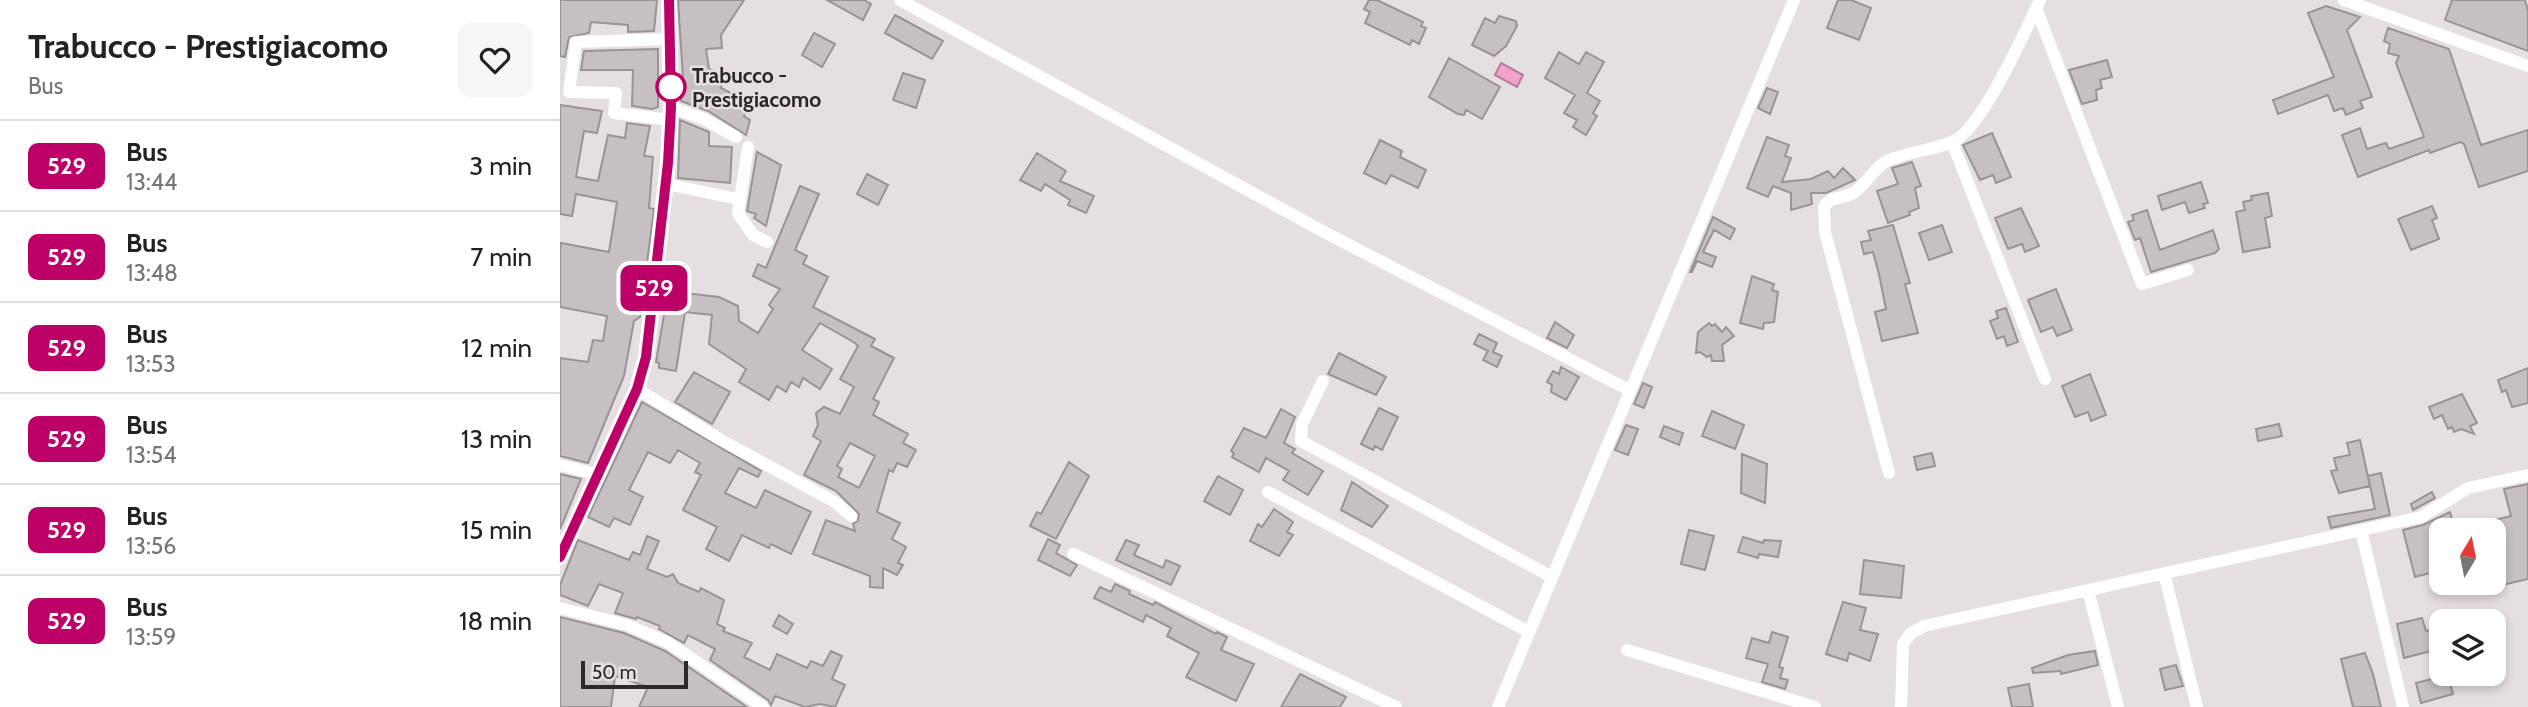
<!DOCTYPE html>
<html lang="it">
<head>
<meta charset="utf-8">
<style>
	:root { --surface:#fff; --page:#f6f6f6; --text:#222; --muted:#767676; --line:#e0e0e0 }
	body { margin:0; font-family:Cabin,sans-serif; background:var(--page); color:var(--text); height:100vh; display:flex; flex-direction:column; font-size:26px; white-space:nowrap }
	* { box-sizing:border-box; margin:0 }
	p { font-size:23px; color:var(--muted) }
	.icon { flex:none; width:38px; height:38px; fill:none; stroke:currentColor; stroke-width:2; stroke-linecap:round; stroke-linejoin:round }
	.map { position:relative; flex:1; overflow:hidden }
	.side { display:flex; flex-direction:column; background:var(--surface); width:560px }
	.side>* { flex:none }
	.badge { padding:0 14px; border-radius:10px; font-size:24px; line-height:46px }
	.needle { width:46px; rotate:10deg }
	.fabs { position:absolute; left:1869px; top:518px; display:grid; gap:14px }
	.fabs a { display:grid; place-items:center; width:77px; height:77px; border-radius:14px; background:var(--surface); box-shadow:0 4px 10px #0003; font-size:35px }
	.scale { position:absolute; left:21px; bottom:18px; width:107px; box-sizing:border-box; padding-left:7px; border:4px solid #2a2829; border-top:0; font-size:19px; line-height:24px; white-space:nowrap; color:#2a2829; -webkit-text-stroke:5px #e5dfe2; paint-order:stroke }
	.map>.badge { position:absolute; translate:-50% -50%; box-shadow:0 0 0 4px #fff }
	.round { display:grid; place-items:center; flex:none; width:74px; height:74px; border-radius:14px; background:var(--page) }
	.summary { display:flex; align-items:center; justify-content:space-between; height:119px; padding:0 28px }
	h1 { font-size:33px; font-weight:700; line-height:52px }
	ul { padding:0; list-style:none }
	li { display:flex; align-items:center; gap:21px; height:91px; padding:0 28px; border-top:2px solid var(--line) }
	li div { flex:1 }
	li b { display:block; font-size:26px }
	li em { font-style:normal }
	li .badge { min-width:77px; font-weight:700; text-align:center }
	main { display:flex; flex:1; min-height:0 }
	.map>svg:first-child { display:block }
	.water { fill:#f1a3cc; stroke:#b57e9b; stroke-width:2 }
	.building { fill:#c7c0c3; stroke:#9a9396; stroke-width:2; fill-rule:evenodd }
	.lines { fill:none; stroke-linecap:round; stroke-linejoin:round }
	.street { stroke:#fff; stroke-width:12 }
	.line-casing { stroke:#fff; stroke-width:16 }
	.line { stroke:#bc0067; stroke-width:10 }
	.stop-dot { fill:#fff; stroke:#bc0067; stroke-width:3.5 }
	.labels { text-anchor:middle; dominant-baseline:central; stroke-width:5; stroke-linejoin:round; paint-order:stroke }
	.stop-label { font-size:21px; font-weight:bold; fill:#2a2829; stroke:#e5dfe2; text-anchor:start }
</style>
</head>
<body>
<main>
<section class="side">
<div class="summary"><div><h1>Trabucco - Prestigiacomo</h1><p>Bus</p></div><a class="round"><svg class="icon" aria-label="heart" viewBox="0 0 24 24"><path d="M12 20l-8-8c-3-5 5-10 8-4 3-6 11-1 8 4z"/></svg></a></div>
<ul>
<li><span class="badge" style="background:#bc0067;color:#fff">529</span><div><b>Bus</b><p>13:44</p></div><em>3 min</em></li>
<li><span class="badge" style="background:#bc0067;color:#fff">529</span><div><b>Bus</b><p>13:48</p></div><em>7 min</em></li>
<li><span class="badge" style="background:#bc0067;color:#fff">529</span><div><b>Bus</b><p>13:53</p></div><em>12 min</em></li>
<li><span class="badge" style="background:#bc0067;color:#fff">529</span><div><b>Bus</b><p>13:54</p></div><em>13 min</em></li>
<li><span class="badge" style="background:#bc0067;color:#fff">529</span><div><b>Bus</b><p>13:56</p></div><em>15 min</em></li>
<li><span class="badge" style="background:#bc0067;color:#fff">529</span><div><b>Bus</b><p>13:59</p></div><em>18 min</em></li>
</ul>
</section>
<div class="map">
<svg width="1968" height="707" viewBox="0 0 1968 707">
	<rect width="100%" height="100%" fill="#e5dfe2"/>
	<path class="water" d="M 941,63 L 963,75 L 957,87 L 935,75 Z"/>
	<path class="building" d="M 0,0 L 97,0 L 94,31 L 68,32 L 68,25 L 31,22 L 29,33 L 9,37 L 5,57 L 0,56 Z
		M 118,0 L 184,0 L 161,35 L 162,48 L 146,49 L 149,69 L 156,72 L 155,77 L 162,78 L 161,88 L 188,102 L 184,116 L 190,120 L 186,135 L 148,111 L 121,101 L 123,78 Z
		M 267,0 L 304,0 L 311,4 L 303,20 Z
		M 809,0 L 817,0 L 863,22 L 861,26 L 866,28 L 859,44 L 852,40 L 850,45 L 805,23 L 810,12 L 804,9 Z
		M 1278,0 L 1291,0 L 1311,8 L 1299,40 L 1267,28 Z
		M 1892,0 L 1965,0 L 1968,10 L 1968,51 L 1885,20 Z
		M 1766,6 L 1800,17 L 1787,30 L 1812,97 L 1800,101 L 1803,108 L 1786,115 L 1783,108 L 1774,111 L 1768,95 L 1718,114 L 1713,100 L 1774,77 L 1748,13 Z
		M 335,15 L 383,41 L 372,59 L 325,33 Z
		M 939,16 L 956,21 L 957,26 L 946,46 L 934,56 L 912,45 L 925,18 L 935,23 Z
		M 1828,28 L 1889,49 L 1921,145 L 1968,130 L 1968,171 L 1919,187 L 1904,144 L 1900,142 L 1870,153 L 1869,150 L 1798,177 L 1782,135 L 1800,128 L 1807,149 L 1826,143 L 1829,149 L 1864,137 L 1836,63 L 1839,56 L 1828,53 L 1830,44 L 1824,41 Z
		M 254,33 L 275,44 L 262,67 L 242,55 Z
		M 98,49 L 98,107 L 92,109 L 72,106 L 73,70 L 21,70 L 24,51 Z
		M 999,52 L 1019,64 L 1026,52 L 1044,62 L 1027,93 L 1040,101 L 1033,113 L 1037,116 L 1026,135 L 1013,127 L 1017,120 L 1004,113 L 1015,95 L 985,78 Z
		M 889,58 L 940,87 L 922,119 L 906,110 L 904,115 L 898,114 L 869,97 Z
		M 1547,60 L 1552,77 L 1540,80 L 1542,88 L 1536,90 L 1537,100 L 1522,104 L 1509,70 Z
		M 343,73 L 365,80 L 356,108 L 333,100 Z
		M 1207,88 L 1218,92 L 1210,114 L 1198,108 Z
		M 0,105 L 42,111 L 37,133 L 24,131 L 16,177 L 38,181 L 48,135 L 65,138 L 67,123 L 90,126 L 84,156 L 93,157 L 89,208 L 94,209 L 80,317 L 74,321 L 64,376 L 28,463 L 0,456 L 0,358 L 28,362 L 33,340 L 43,341 L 47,316 L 0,307 L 0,249 L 1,243 L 49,252 L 57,202 L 16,194 L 12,216 L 0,214 Z
		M 120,120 L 149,132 L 149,146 L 172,147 L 170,183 L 118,178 Z
		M 1432,133 L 1451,177 L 1436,183 L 1433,175 L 1420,180 L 1403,145 Z
		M 1207,137 L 1229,145 L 1225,156 L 1231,158 L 1222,182 L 1251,179 L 1268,171 L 1274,178 L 1283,168 L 1295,180 L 1266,193 L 1251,193 L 1252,204 L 1231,210 L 1231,193 L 1213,186 L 1208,197 L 1187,188 Z
		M 820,140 L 842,151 L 840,157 L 866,170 L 858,188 L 831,175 L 826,184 L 804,173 Z
		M 197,152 L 221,165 L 206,226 L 194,218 L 196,214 L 187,211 Z
		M 477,153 L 506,171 L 500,181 L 534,196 L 526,213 L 508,205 L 510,200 L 485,184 L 481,191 L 460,180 Z
		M 1352,162 L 1361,186 L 1355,188 L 1359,208 L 1349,212 L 1350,215 L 1328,223 L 1317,191 L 1338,184 L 1332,168 Z
		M 307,174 L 328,185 L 318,205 L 297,194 Z
		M 1641,182 L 1648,203 L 1643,204 L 1645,208 L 1629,213 L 1625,202 L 1602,210 L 1598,196 Z
		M 240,186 L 259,194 L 235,250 L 247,256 L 243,264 L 268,277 L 253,307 L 315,339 L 311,346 L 334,358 L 313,399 L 319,402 L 313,415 L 348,434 L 343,443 L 356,450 L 347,467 L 337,463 L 333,472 L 329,470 L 317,512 L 340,523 L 332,539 L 346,547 L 338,563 L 343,565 L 337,575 L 323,568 L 323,588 L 310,587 L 310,576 L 253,554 L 266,520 L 295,531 L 293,524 L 298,521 L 299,514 L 276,491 L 244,475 L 261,441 L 253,436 L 258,425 L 256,413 L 264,407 L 280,414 L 294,387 L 280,379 L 298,346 L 295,343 L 260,323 L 242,350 L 272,369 L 260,389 L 243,378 L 239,387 L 231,382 L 226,392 L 217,386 L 209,400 L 179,382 L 186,369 L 149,344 L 152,315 L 125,312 L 116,371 L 99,368 L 99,363 L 96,362 L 108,291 L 159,297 L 178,306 L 179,321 L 198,333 L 213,309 L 209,305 L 220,289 L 193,276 L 198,264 L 206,268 ZM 290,443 L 315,456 L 299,488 L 278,477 L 282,469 L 277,466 Z
		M 1708,193 L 1712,216 L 1705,218 L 1710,247 L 1683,252 L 1676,212 L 1685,210 L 1683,202 L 1692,200 L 1691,196 Z
		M 1872,206 L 1877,218 L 1872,220 L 1879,239 L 1851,250 L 1838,219 Z
		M 1461,208 L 1479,246 L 1465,252 L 1462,244 L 1448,249 L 1435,218 Z
		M 1587,210 L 1600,250 L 1653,230 L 1659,249 L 1655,253 L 1591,272 L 1580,238 L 1575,240 L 1568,222 L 1574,220 L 1572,215 Z
		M 1153,217 L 1175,229 L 1170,239 L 1154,230 L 1143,252 L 1156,257 L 1152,267 L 1137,261 L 1132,272 L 1130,272 Z
		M 1333,225 L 1350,283 L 1345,284 L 1358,333 L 1322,341 L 1315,312 L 1326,309 L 1319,274 L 1313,252 L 1304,254 L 1301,242 L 1311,240 L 1308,231 Z
		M 1382,225 L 1392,252 L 1369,260 L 1359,233 Z
		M 1192,276 L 1214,284 L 1212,290 L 1218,292 L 1214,322 L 1204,323 L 1203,329 L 1180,323 Z
		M 1496,289 L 1512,330 L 1497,336 L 1493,327 L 1481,332 L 1468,300 Z
		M 1446,308 L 1458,342 L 1447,346 L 1444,336 L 1437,339 L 1430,321 L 1438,318 L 1436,311 Z
		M 995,322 L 1014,335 L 1007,348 L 987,338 Z
		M 1149,323 L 1152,326 L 1155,324 L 1162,332 L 1166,327 L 1174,336 L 1162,345 L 1164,361 L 1152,361 L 1151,355 L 1147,357 L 1140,352 L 1136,353 L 1138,332 Z
		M 919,334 L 937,343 L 933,352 L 942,356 L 937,367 L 923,360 L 928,351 L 914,344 Z
		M 779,353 L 826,377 L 816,395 L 768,374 Z
		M 1001,367 L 1019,377 L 1006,400 L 991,392 L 992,385 L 987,382 L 993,371 L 999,374 Z
		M 1968,368 L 1968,403 L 1952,407 L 1946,390 L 1942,392 L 1938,380 Z
		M 134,372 L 170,392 L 152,424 L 115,402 Z
		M 1530,374 L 1546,415 L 1531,421 L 1528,412 L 1515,417 L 1502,386 Z
		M 1083,383 L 1092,387 L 1084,408 L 1074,404 Z
		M 1902,394 L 1917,423 L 1910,426 L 1914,434 L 1901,429 L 1894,432 L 1892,427 L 1888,429 L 1882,415 L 1874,419 L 1869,407 Z
		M 82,402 L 201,471 L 198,477 L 179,468 L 165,493 L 196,508 L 205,490 L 251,512 L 231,554 L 211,544 L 209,548 L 182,535 L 169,561 L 146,549 L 157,527 L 123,510 L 141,475 L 135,472 L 140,463 L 118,450 L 110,463 L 88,452 L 69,490 L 83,497 L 70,525 L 54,518 L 49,527 L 28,517 Z
		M 819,408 L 838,417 L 822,450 L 815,446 L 813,450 L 801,444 Z
		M 721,409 L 735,417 L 724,443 L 735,449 L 732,453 L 763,471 L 748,495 L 723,480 L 729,471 L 706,458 L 699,472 L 672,457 L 674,453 L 671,451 L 684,428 L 706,438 Z
		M 1152,411 L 1184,425 L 1175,449 L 1142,436 Z
		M 1719,424 L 1722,436 L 1698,441 L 1696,429 Z
		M 1066,425 L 1078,429 L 1068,455 L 1055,450 Z
		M 1104,426 L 1123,433 L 1119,445 L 1100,437 Z
		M 1800,440 L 1810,486 L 1779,493 L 1771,471 L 1777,470 L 1774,458 L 1790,455 L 1787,443 Z
		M 1372,453 L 1375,466 L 1357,470 L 1354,457 Z
		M 1182,454 L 1207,464 L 1205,503 L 1181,493 Z
		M 509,462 L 529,476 L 496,539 L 470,526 L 477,512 L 481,514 Z
		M 1821,473 L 1830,515 L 1771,528 L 1768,517 L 1815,509 L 1808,476 Z
		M 0,474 L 21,479 L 0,529 Z
		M 658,476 L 683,490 L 670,515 L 644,501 Z
		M 792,482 L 828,506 L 812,527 L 781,510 Z
		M 1968,484 L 1968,579 L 1934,587 L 1934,530 L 1911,530 L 1910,526 L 1951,516 L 1944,489 Z
		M 1872,492 L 1875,498 L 1853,510 L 1851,504 Z
		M 714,509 L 733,522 L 727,532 L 733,535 L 719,556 L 690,541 L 698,524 L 702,527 Z
		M 1890,512 L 1895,530 L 1881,530 L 1881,570 L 1855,577 L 1843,530 L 1863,525 Z
		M 1129,530 L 1154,536 L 1145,570 L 1121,564 Z
		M 87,536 L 99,541 L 87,569 L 107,577 L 113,574 L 118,583 L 139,592 L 141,588 L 164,600 L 157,624 L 165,628 L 163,631 L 192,643 L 184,657 L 210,670 L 217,654 L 247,668 L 251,661 L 263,666 L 271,651 L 282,656 L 272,679 L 285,685 L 275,707 L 260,704 L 245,707 L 215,696 L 211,705 L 208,700 L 150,660 L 155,649 L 128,635 L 124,643 L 99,629 L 100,626 L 77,617 L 76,619 L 55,613 L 63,593 L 39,584 L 28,606 L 0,595 L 0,585 L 18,540 L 69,560 L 73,552 L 80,555 Z
		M 1183,537 L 1203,543 L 1204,540 L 1221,541 L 1218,557 L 1199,554 L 1198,558 L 1178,552 Z
		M 488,539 L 500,545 L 496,553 L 517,565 L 510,576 L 478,560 Z
		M 566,540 L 579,545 L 574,555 L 603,568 L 606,560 L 620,566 L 611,585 L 556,560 Z
		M 1304,560 L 1344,566 L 1341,598 L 1300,594 Z
		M 555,584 L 570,591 L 569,594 L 593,605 L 595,602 L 656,634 L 657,632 L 667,637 L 661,650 L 694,664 L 676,701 L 626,677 L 639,653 L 607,636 L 611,628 L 586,615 L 583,622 L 534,598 L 540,587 L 551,592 Z
		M 1283,602 L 1306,608 L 1300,630 L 1318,634 L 1310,661 L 1289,653 L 1287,661 L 1266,654 Z
		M 219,615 L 233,624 L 227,634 L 213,626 Z
		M 0,617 L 64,633 L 105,651 L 187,707 L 79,707 L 88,687 L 55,676 L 51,707 L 0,707 Z
		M 1862,618 L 1866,631 L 1870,630 L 1875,650 L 1844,658 L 1837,624 Z
		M 1212,632 L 1228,637 L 1219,667 L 1223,668 L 1220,678 L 1228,680 L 1225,689 L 1202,682 L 1208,664 L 1186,658 L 1192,638 L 1209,643 Z
		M 1535,651 L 1538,665 L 1501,674 L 1501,671 L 1473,673 L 1472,668 L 1508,655 Z
		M 1805,653 L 1813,674 L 1821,707 L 1793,707 L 1781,659 Z
		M 1616,665 L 1623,686 L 1605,690 L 1600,669 Z
		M 740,674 L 786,697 L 780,707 L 721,707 Z
		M 1888,675 L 1893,694 L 1861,703 L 1856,683 Z
		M 1469,684 L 1473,707 L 1452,707 L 1448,688 Z"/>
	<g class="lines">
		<path class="street" d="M 340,0 L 766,233 L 1069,390
			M 1784,0 L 1968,66
			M 1476,8 L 1582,284 L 1628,270
			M 110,39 L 16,42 L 9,92 L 56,93 L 54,113 L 110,120
			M 111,107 L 144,119 L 176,137
			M 1392,142 L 1485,379
			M 188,147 L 178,213 L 193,235 L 207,242
			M 106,184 L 178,199
			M 763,381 L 742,424 L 741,441 L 992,577
			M 77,389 L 161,440 L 275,502 L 291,516
			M 0,465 L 36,474
			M 1329,473 L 1265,232 L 1264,207 C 1272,194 1285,200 1296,191 C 1307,183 1314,168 1327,161 C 1348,151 1373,151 1394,141 C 1422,128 1466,30 1480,0
			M 708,492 L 969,632
			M 1801,530 L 1843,707
			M 513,554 L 836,707
			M 0,557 L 77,389 L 86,357 L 106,184 L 111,107 L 109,0
			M 1604,573 L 1637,707
			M 1528,590 L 1558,707
			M 0,608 L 67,625 L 109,643 L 203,707
			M 1067,650 L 1255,707
			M 938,707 L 1234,0
			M 1341,707 L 1343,644 L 1350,634 L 1364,626 L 1861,517 L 1908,488 L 1968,475"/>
	</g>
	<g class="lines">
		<g class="line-casing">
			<path id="line" d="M 0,557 L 77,389 L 86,357 L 108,163 L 111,107 L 109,0"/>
		</g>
		<use href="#line" class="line"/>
	</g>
	<circle class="stop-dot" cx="111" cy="87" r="14"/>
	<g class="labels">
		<g class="stop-label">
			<text x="132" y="75">Trabucco -<tspan x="132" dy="24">Prestigiacomo</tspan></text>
		</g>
	</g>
</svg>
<div class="fabs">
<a><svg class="needle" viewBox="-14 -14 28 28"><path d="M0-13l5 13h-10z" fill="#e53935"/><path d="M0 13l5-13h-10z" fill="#767676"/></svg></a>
<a><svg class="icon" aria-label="layers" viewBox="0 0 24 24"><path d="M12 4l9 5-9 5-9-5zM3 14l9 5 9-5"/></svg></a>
</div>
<div class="scale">50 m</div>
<b class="badge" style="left:94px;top:288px;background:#bc0067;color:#fff">529</b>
</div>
</main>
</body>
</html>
